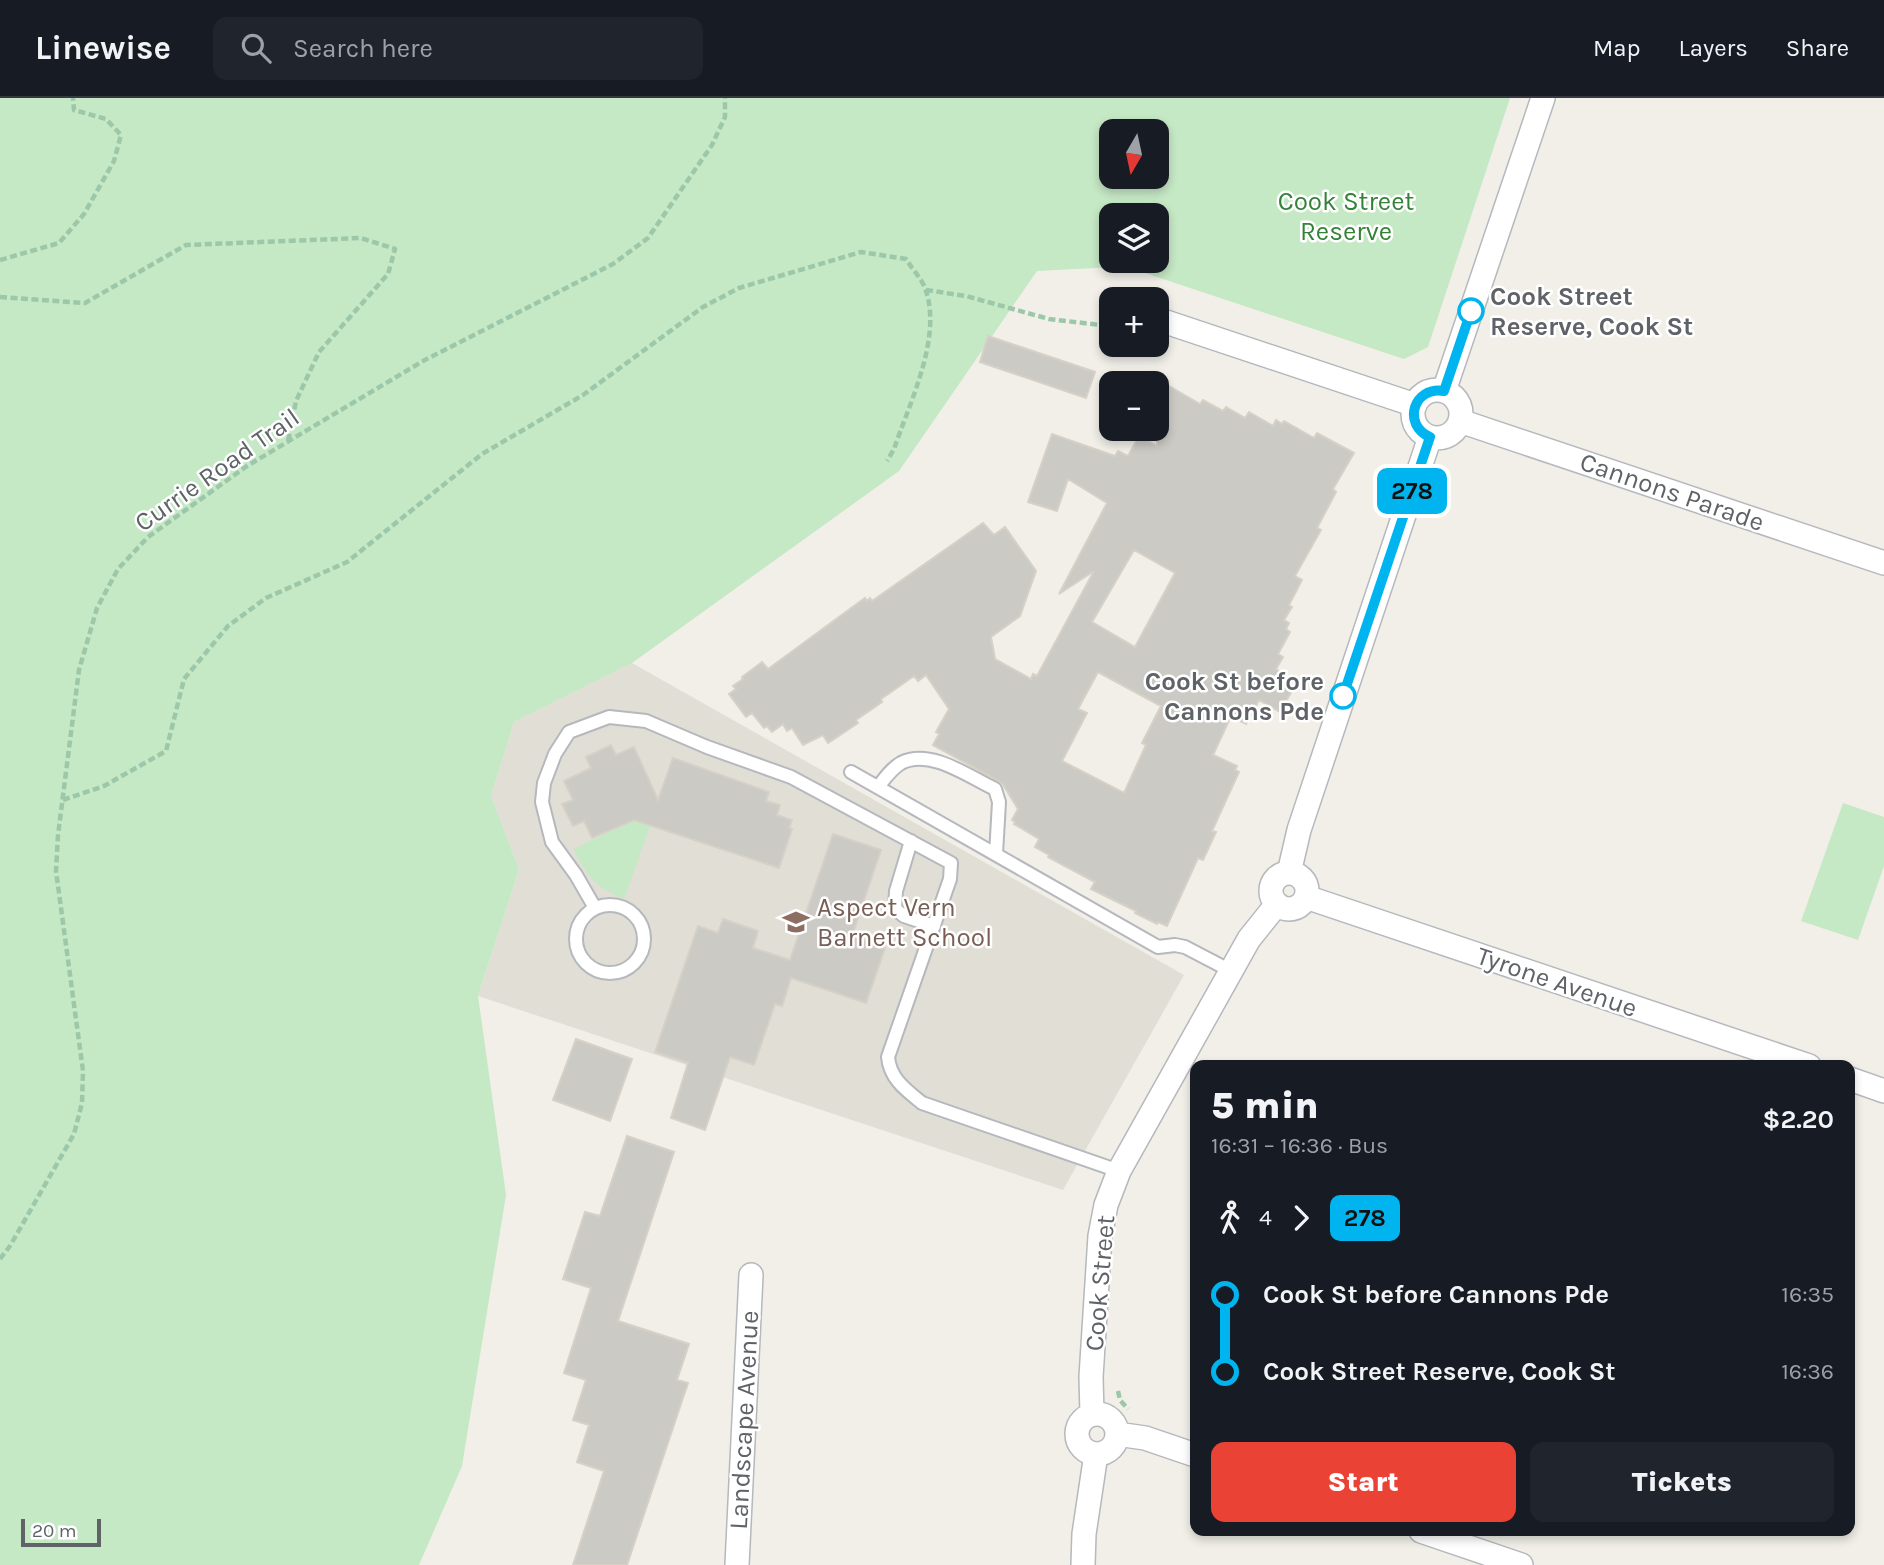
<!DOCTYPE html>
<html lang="en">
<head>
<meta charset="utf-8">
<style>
	:root { --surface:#171b24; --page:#20242c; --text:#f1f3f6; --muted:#9ea1a6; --line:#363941; --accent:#ea4335 }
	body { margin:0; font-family:Karla,sans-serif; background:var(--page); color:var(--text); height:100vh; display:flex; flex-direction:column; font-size:26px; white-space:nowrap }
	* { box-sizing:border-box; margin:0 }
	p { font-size:23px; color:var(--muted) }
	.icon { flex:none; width:38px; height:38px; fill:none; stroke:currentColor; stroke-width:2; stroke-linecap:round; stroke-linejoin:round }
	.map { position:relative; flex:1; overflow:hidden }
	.drawer { position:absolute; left:1190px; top:962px; width:665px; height:476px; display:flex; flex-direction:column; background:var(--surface); border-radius:14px; box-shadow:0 4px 10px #0003 }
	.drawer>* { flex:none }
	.badge { padding:0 14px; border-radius:10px; font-size:24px; line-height:46px }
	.needle { width:46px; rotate:189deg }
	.controls { position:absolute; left:1099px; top:21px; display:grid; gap:14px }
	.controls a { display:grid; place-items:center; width:70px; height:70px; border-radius:14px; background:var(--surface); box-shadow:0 4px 10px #0003; font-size:35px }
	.scale { position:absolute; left:21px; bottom:18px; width:80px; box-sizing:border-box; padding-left:7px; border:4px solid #5f6368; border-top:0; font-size:19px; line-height:24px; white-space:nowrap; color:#5f6368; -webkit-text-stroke:5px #fff; paint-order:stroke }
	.map>.badge { position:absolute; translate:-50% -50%; box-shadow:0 0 0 4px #fff }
	.legs { display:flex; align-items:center; gap:10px; height:77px; padding:0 21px; font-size:23px }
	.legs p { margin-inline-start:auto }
	.headline { display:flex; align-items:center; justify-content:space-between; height:119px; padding:0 21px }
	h1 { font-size:38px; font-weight:800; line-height:52px }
	.action { display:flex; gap:14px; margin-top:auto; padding:14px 21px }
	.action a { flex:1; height:80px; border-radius:14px; background:var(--accent); color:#fff; font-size:28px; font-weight:800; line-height:80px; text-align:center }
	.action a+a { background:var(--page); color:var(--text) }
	ul { padding:0 21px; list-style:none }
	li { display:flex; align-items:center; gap:24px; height:77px; font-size:26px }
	li i { display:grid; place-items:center; width:10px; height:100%; margin:0 9px; background:currentColor }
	li i::after { content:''; width:18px; height:18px; margin:-9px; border:5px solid; border-radius:50%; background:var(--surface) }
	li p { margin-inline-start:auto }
	li:first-child i { background:linear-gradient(#0000 50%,currentColor 0) }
	li:last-child i { background:linear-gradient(currentColor 50%,#0000 0) }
	header { display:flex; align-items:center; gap:42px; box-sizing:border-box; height:98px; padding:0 35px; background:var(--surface); border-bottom:2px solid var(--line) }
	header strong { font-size:33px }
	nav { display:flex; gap:38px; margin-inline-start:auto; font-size:24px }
	.search { width:490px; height:63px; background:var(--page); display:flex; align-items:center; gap:18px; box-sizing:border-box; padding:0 24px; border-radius:14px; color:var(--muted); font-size:26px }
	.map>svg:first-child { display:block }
	.education { fill:#e1ded6 }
	.green { fill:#c5e8c5; fill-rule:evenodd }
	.building { fill:#cccac5; stroke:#d6d1c6; stroke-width:2; fill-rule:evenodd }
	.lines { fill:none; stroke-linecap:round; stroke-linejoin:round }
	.lane-casing { stroke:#b5b8bc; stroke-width:16 }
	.street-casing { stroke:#b5b8bc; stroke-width:26 }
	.path { stroke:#9cc7a9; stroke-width:4.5; stroke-dasharray:7 3.5; stroke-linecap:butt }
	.lane { stroke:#fff; stroke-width:12 }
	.street { stroke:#fff; stroke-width:23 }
	.line-1-casing { stroke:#fff; stroke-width:16 }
	.line-1 { stroke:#00b5ef; stroke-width:10 }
	.stop-1-dot { fill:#fff; stroke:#00b5ef; stroke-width:3.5 }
	.labels { text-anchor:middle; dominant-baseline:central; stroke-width:5; stroke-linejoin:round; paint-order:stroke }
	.park-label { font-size:26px; fill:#348238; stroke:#fff }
	.stop-label { font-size:26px; font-weight:bold; fill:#5f6368; stroke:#fff; text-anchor:start }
	.street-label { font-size:26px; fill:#5f6368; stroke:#fff }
	.education-label { font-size:26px; fill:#785e54; stroke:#fff; text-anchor:start }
</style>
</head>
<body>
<header>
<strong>Linewise</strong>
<div class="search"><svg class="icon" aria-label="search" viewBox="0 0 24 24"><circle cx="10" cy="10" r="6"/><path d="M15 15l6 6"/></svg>Search here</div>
<nav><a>Map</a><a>Layers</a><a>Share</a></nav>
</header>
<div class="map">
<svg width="1884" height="1467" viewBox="0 0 1884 1467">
	<rect width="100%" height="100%" fill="#f1efe8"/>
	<path class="education" d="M 632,565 L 1184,877 L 1063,1092 L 478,898 L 519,771 L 491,698 L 514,624 Z"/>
	<path class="green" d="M 0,0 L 1510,0 L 1428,249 L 1404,261 L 1133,171 L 1134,168 L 1037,173 L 899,373 L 632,565 L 514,624 L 491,698 L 519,771 L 478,898 L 506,1097 L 462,1368 L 419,1467 L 0,1467 ZM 1111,33 L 1157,33 L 1157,79 L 1111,79 ZM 1111,117 L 1157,117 L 1157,163 L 1111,163 Z
		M 1843,705 L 1884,719 L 1884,768 L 1858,842 L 1801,823 Z
		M 656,712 L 624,801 C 593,788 589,780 573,751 Z"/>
	<path class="building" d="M 988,238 L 1095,274 L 1086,300 L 980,264 Z
		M 1157,281 L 1200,306 L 1203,302 L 1223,313 L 1226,309 L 1245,320 L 1249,314 L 1273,328 L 1276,322 L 1282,326 L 1284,323 L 1314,340 L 1317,335 L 1354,355 L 1333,391 L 1336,394 L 1317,430 L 1321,432 L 1295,478 L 1302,482 L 1289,507 L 1292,509 L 1284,522 L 1289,525 L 1286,531 L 1290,534 L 1278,556 L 1283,559 L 1276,571 L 1280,574 L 1276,581 L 1293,591 L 1280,614 L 1259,602 L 1246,626 L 1231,618 L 1213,657 L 1237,668 L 1235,672 L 1239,674 L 1212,733 L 1216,734 L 1203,762 L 1198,760 L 1167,828 L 1158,824 L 1157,826 L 1135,815 L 1136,813 L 1091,791 L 1095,784 L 1048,759 L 1049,757 L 1035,749 L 1039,741 L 1014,726 L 1015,724 L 1012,722 L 1018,711 L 1002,685 L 933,647 L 939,636 L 936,634 L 949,611 L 926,577 L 918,583 L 914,578 L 881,601 L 882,604 L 856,622 L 858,625 L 828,645 L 823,637 L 803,647 L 792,630 L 787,633 L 783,626 L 772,634 L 767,628 L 764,630 L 752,615 L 746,619 L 729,596 L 736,591 L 733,588 L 743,581 L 742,579 L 762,564 L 768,571 L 865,500 L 867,503 L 870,500 L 872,503 L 983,425 L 994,437 L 1005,429 L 1036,473 L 1020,518 L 991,539 L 995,561 L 1031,581 L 1033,576 L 1037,578 L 1094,473 L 1059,496 L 1107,405 L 1068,381 L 1057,413 L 1028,404 L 1052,336 L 1115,358 L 1118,353 L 1128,358 L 1139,338 L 1157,348 ZM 1134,452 L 1175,475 L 1135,549 L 1092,524 ZM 1098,574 L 1161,608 L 1142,645 L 1146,647 L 1124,695 L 1062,663 L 1087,615 L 1078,611 Z
		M 611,647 L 616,657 L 634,649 L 658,702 L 673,660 L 769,694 L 766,703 L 780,707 L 777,717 L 792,722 L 789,730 L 792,731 L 779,770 L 634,722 L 592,740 L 584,723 L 573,728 L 562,706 L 573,702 L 564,683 L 591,670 L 586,659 Z
		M 833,736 L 881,752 L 852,838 L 885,850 L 866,905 L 791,880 L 782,908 L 775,906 L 754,967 L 730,959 L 705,1032 L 671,1020 L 688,965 L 655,954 L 698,828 L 718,835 L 723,821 L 758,833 L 753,850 L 790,862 Z
		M 576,941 L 632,961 L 610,1023 L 553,1002 Z
		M 627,1038 L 674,1054 L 618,1223 L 689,1246 L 677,1282 L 688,1285 L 627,1467 L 573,1467 L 604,1373 L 577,1364 L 589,1327 L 573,1322 L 586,1282 L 564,1275 L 591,1190 L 563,1181 L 585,1114 L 600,1118 Z"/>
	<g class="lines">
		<g class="lane-casing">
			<path id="lane" d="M 851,674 L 1158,849 L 1175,847 L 1185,849 L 1231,873
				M 878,689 C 885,680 891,671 901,665 C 931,650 969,679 995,691 L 999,704 L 996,756
				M 911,743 L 896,793 L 895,811 L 904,818 L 934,828
				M576 841a34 34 0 1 1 68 0a34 34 0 1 1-68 0Z
				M 595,810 L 576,777 L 552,744 L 542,704 L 544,685 L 555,656 L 569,634 L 609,619 L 646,623 L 707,649 L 791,679 L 951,765 L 950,781 L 888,959 C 890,981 906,992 922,1005 L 1119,1073"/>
		</g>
		<g class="street-casing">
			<path id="street" d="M 1157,221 L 1415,307
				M1413 316a24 24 0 1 1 48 0a24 24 0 1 1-48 0Z
				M 1444,293 L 1543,0
				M 1460,323 L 1884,465
				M 1289,775 L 1299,732 L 1430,339
				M1271 793a18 18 0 1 1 36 0a18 18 0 1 1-36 0Z
				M 1306,799 L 1809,968
				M 1850,981 L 1884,993
				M1077 1336a20 20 0 1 1 40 0a20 20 0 1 1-40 0Z
				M 1092,1316 L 1091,1279 L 1100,1138 L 1106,1107 L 1119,1073 L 1249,841 L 1277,806
				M 1117,1336 L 1145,1340 L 1195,1357
				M 1421,1433 L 1521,1467
				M 737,1467 L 751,1177
				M 1083,1467 L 1084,1436 L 1096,1356"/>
		</g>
		<path class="path" d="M 0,162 L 59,145 L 84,116 L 114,63 L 121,37 L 106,21 L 74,12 L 73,0
			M 926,192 L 966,198 L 1049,221 L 1109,228 L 1111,227
			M 0,199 L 85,205 L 186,147 L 361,140 L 395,151 L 388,176 L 319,254 L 296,303 L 288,343
			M 63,702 L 104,688 L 166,653 L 184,581 L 228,528 L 266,500 L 347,464 L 482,356 L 583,297 L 703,209 L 739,190 L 861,154 L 906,161 C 912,171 923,182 926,193 C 942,241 909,306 894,351 L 887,363
			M 0,1161 L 10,1148 L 74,1036 L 82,1005 L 83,973 L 56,773 L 58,737 L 79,572 L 97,510 L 118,471 L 148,439 L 247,368 L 423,263 L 613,166 L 648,140 L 712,47 L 725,19 L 725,0
			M 1118,1293 L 1120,1302 L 1128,1311"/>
		<use href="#lane" class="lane"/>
		<use href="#street" class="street"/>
	</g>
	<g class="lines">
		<g class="line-1-casing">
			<path id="line-1" d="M 1343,598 L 1430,339 C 1402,327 1413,288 1444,293 L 1471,213"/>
		</g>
		<use href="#line-1" class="line-1"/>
	</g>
	<defs>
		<g id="school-bare" transform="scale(2.1)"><path d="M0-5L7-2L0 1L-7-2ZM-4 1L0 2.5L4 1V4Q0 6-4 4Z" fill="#8d6e63" stroke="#fff" stroke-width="2.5" paint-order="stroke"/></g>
	</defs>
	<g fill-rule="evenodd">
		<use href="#school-bare" x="796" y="824"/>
	</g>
	<g class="stop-1-dot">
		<circle cx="1471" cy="213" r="12"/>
		<circle cx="1343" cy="598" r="12"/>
	</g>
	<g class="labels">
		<g class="park-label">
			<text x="1346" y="103">Cook Street<tspan x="1346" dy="30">Reserve</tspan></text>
		</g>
		<g class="stop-label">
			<text x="1490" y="198">Cook Street<tspan x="1490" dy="30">Reserve, Cook St</tspan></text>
			<text x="1324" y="583" text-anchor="end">Cook St before<tspan x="1324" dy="30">Cannons Pde</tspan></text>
		</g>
		<g class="street-label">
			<text transform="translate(217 372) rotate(-35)">Currie Road Trail</text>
			<text transform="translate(1672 394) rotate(19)">Cannons Parade</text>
			<text transform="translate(1557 884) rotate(19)">Tyrone Avenue</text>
			<text transform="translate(1100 1185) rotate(-85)">Cook Street</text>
			<text transform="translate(744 1322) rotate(-87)">Landscape Avenue</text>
		</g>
		<g class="education-label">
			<text x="817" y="809">Aspect Vern<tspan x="817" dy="30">Barnett School</tspan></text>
		</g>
	</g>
</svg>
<div class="controls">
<a><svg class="needle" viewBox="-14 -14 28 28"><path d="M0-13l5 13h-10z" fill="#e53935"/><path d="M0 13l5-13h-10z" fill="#9ea1a6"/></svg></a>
<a><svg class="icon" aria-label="layers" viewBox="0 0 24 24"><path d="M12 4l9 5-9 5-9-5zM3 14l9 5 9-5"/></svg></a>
<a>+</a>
<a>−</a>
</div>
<div class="scale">20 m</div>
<b class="badge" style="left:1412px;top:393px;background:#00b5ef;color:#111">278</b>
<section class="drawer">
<div class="headline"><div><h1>5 min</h1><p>16:31 – 16:36 · Bus</p></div><b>$2.20</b></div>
<div class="legs"><svg class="icon" aria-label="walk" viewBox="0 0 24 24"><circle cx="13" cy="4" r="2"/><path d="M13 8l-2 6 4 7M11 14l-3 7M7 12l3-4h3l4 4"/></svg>4<svg class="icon" aria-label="forward" viewBox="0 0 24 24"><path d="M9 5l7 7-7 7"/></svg><b class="badge" style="background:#00b5ef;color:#111">278</b></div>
<ul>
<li><i style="color:#00b5ef"></i><b>Cook St before Cannons Pde</b><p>16:35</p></li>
<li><i style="color:#00b5ef"></i><b>Cook Street Reserve, Cook St</b><p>16:36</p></li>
</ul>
<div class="action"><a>Start</a><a>Tickets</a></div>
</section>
</div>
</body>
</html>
